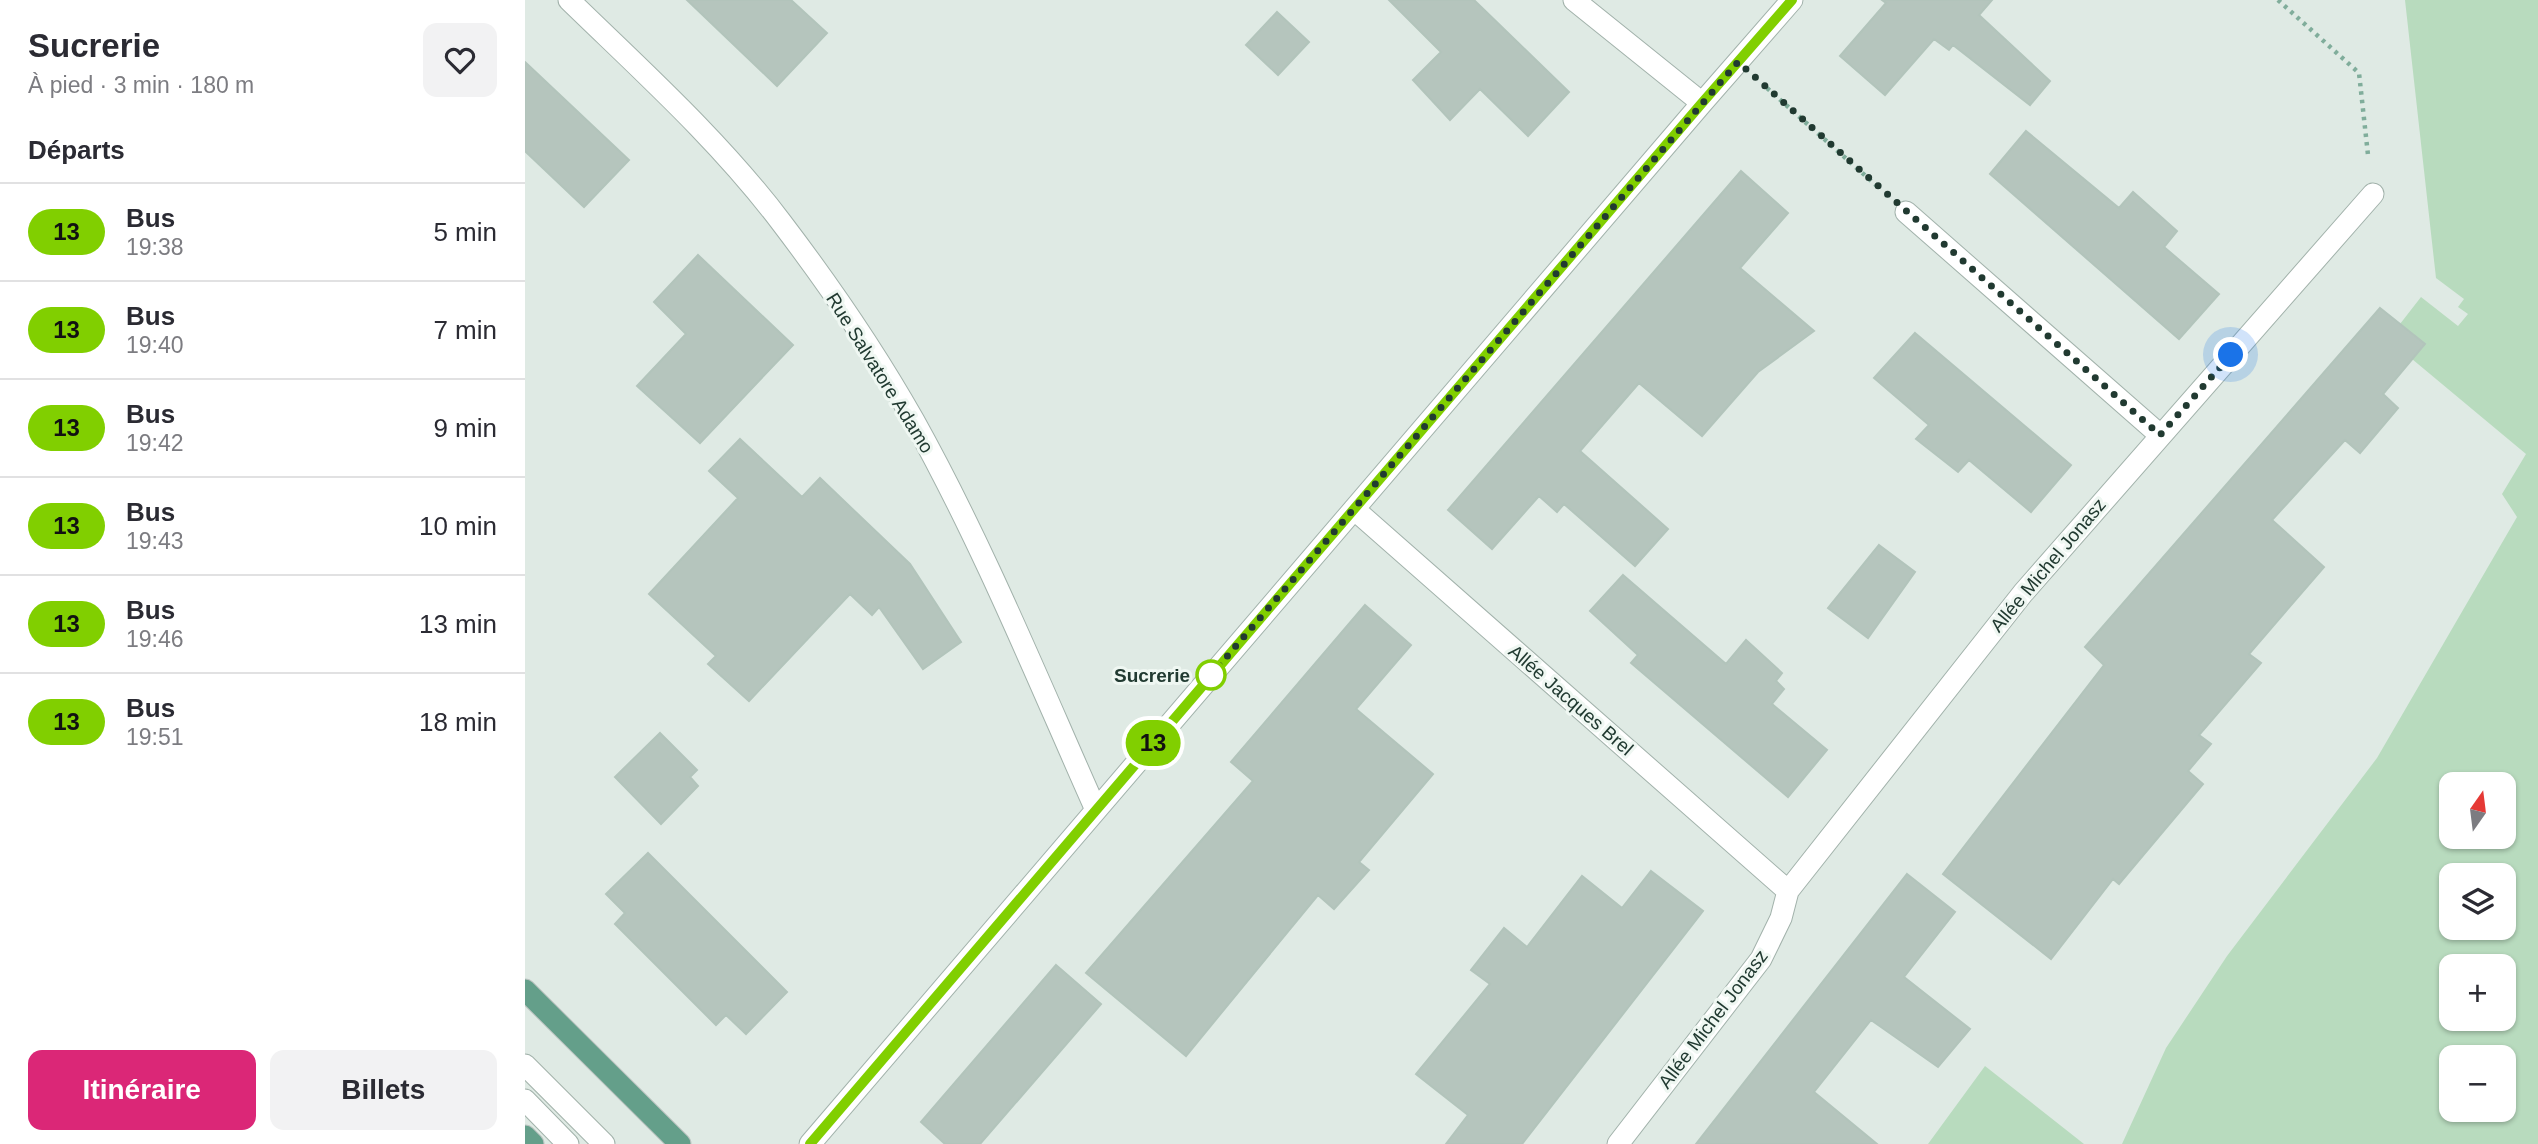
<!DOCTYPE html>
<html lang="fr">
<head>
<meta charset="utf-8">
<style>
	:root { --surface:#fff; --page:#f2f2f3; --text:#2b2b33; --muted:#7c7c81; --line:#e1e1e2; --accent:#db2777 }
	body { margin:0; font-family:Arial,sans-serif; background:var(--page); color:var(--text); height:100vh; display:flex; flex-direction:column; font-size:26px; white-space:nowrap }
	* { box-sizing:border-box; margin:0 }
	p { font-size:23px; color:var(--muted) }
	.icon { flex:none; width:38px; height:38px; fill:none; stroke:currentColor; stroke-width:2; stroke-linecap:round; stroke-linejoin:round }
	.map { position:relative; flex:1; overflow:hidden }
	.panel { display:flex; flex-direction:column; background:var(--surface); width:525px }
	.panel>* { flex:none }
	.badge { padding:0 14px; border-radius:23px; font-size:24px; line-height:46px }
	.needle { width:46px; rotate:14deg }
	.tools { position:absolute; left:1914px; top:772px; display:grid; gap:14px }
	.tools a { display:grid; place-items:center; width:77px; height:77px; border-radius:14px; background:var(--surface); box-shadow:0 2px 5px #0004; font-size:35px }
	.you { position:absolute; width:35px; height:35px; margin:-18px; border:5px solid #fff; border-radius:50%; background:#1a73e8; box-shadow:0 0 0 10px #1a73e833 }
	.map>.badge { position:absolute; translate:-50% -50%; box-shadow:0 0 0 4px #fff }
	h2 { padding:0 28px; font-size:26px; line-height:63px }
	.round { display:grid; place-items:center; flex:none; width:74px; height:74px; border-radius:14px; background:var(--page) }
	.headline { display:flex; align-items:center; justify-content:space-between; height:119px; padding:0 28px }
	h1 { font-size:33px; font-weight:800; line-height:52px }
	.action { display:flex; gap:14px; margin-top:auto; padding:14px 28px }
	.action a { flex:1; height:80px; border-radius:14px; background:var(--accent); color:#fff; font-size:28px; font-weight:800; line-height:80px; text-align:center }
	.action a+a { background:var(--page); color:var(--text) }
	ul { padding:0; list-style:none }
	li { display:flex; align-items:center; gap:21px; height:98px; padding:0 28px; border-top:2px solid var(--line) }
	li div { flex:1 }
	li b { display:block; font-size:26px }
	li em { font-style:normal }
	li .badge { min-width:77px; font-weight:700; text-align:center }
	main { display:flex; flex:1; min-height:0 }
	.map>svg:first-child { display:block }
	.green { fill:#b8dbbe; fill-rule:evenodd }
	.building { fill:#b5c5bd; stroke:#b2c4bb; stroke-width:2 }
	.lines { fill:none; stroke-linecap:round; stroke-linejoin:round }
	.minor-casing { stroke:#a2b2ab; stroke-width:23 }
	.major-casing { stroke:#bcc4c1; stroke-width:23 }
	.path { stroke:#80ad9b; stroke-width:4.5; stroke-dasharray:3.5 5; stroke-linecap:butt }
	.minor { stroke:#fff; stroke-width:21 }
	.major { stroke:#649f8a; stroke-width:21 }
	.line-casing { stroke:#fff; stroke-width:16 }
	.line { stroke:#81cf00; stroke-width:10 }
	.walk { stroke:#213a31; stroke-width:7; stroke-dasharray:0 12.6 }
	.stop-dot { fill:#fff; stroke:#81cf00; stroke-width:3.5 }
	.labels { text-anchor:middle; dominant-baseline:central; stroke-width:6; stroke-linejoin:round; paint-order:stroke }
	.street-label { font-size:19px; fill:#213a31; stroke:#eff7f2 }
	.stop-label { font-size:19px; font-weight:bold; fill:#213a31; stroke:#eff7f2; text-anchor:end }
</style>
</head>
<body>
<main>
<section class="panel">
<div class="headline"><div><h1>Sucrerie</h1><p>À pied · 3 min · 180 m</p></div><a class="round"><svg class="icon" aria-label="heart" viewBox="0 0 24 24"><path d="M12 20l-8-8c-3-5 5-10 8-4 3-6 11-1 8 4z"/></svg></a></div>
<h2>Départs</h2>
<ul>
<li><span class="badge" style="background:#81cf00;color:#111">13</span><div><b>Bus</b><p>19:38</p></div><em>5 min</em></li>
<li><span class="badge" style="background:#81cf00;color:#111">13</span><div><b>Bus</b><p>19:40</p></div><em>7 min</em></li>
<li><span class="badge" style="background:#81cf00;color:#111">13</span><div><b>Bus</b><p>19:42</p></div><em>9 min</em></li>
<li><span class="badge" style="background:#81cf00;color:#111">13</span><div><b>Bus</b><p>19:43</p></div><em>10 min</em></li>
<li><span class="badge" style="background:#81cf00;color:#111">13</span><div><b>Bus</b><p>19:46</p></div><em>13 min</em></li>
<li><span class="badge" style="background:#81cf00;color:#111">13</span><div><b>Bus</b><p>19:51</p></div><em>18 min</em></li>
</ul>
<div class="action"><a>Itinéraire</a><a>Billets</a></div>
</section>
<div class="map">
<svg width="2013" height="1144" viewBox="0 0 2013 1144">
	<rect width="100%" height="100%" fill="#dfeae4"/>
	<path class="green" d="M 1880,0 L 2013,0 L 2013,1144 L 1597,1144 L 1641,1048 L 1702,956 L 1852,758 L 1992,517 L 1977,494 L 2001,454 L 1887,359 L 1899,345 L 1875,324 L 1896,297 L 1933,326 L 1943,314 L 1933,307 L 1939,299 L 1911,278 ZM 1927,784 L 1979,784 L 1979,836 L 1927,836 ZM 1927,875 L 1979,875 L 1979,928 L 1927,928 ZM 1927,966 L 1979,966 L 1979,1018 L 1927,1018 ZM 1927,1057 L 1979,1057 L 1979,1110 L 1927,1110 Z
		M 1460,1066 L 1559,1144 L 1403,1144 Z"/>
	<path class="building" d="M 162,0 L 266,0 L 302,33 L 252,86 Z
		M 864,0 L 949,0 L 1044,92 L 1003,136 L 955,89 L 925,120 L 888,80 L 916,52 Z
		M 1357,0 L 1467,0 L 1454,15 L 1525,81 L 1505,105 L 1428,45 L 1424,50 L 1409,39 L 1360,95 L 1315,56 L 1361,3 Z
		M 752,12 L 784,42 L 753,75 L 721,45 Z
		M 0,62 L 104,160 L 59,207 L 0,151 Z
		M 1501,131 L 1594,208 L 1608,192 L 1652,231 L 1639,247 L 1694,294 L 1654,339 L 1465,174 Z
		M 1216,171 L 1263,213 L 1215,268 L 1289,331 L 1233,372 L 1177,436 L 1114,383 L 1055,451 L 1143,529 L 1110,566 L 1039,504 L 1032,512 L 1014,496 L 967,549 L 923,510 Z
		M 173,255 L 268,345 L 175,443 L 112,386 L 161,334 L 129,302 Z
		M 1855,308 L 1900,344 L 1858,394 L 1873,408 L 1835,453 L 1820,440 L 1747,520 L 1799,567 L 1724,654 L 1736,663 L 1674,735 L 1686,744 L 1663,771 L 1678,784 L 1594,884 L 1588,879 L 1526,959 L 1418,874 L 1579,665 L 1560,647 Z
		M 1390,333 L 1546,465 L 1506,512 L 1444,460 L 1433,472 L 1391,439 L 1404,425 L 1349,378 Z
		M 215,439 L 277,497 L 295,478 L 385,564 L 436,642 L 398,669 L 354,607 L 347,615 L 325,594 L 224,701 L 183,664 L 191,656 L 124,594 L 213,498 L 184,471 Z
		M 1354,545 L 1390,572 L 1343,638 L 1303,608 Z
		M 1098,575 L 1201,664 L 1221,640 L 1257,673 L 1251,681 L 1259,689 L 1247,704 L 1302,750 L 1263,797 L 1106,663 L 1113,655 L 1065,611 Z
		M 840,605 L 886,645 L 831,709 L 908,774 L 834,862 L 844,870 L 809,909 L 793,895 L 661,1056 L 561,973 L 728,781 L 706,762 Z
		M 135,733 L 172,770 L 165,777 L 173,786 L 136,824 L 90,777 Z
		M 123,853 L 262,992 L 221,1034 L 201,1015 L 191,1025 L 90,924 L 100,913 L 81,894 Z
		M 1126,871 L 1178,911 L 997,1144 L 921,1144 L 943,1115 L 891,1074 L 965,984 L 946,970 L 979,928 L 1002,947 L 1057,876 L 1097,908 Z
		M 1382,874 L 1430,912 L 1379,977 L 1445,1029 L 1413,1067 L 1346,1020 L 1289,1092 L 1352,1144 L 1171,1144 Z
		M 531,965 L 576,1004 L 455,1144 L 420,1144 L 396,1122 Z"/>
	<g class="lines">
		<g class="minor-casing">
			<path id="minor" d="M 44,0 C 117,71 194,140 256,222 C 304,285 350,352 389,421 C 458,545 513,680 571,810
				M 1049,0 L 1177,103
				M 1381,212 L 1635,435
				M 829,509 L 1263,891
				M 0,1065 L 79,1144
				M 0,1100 L 43,1144
				M 285,1144 L 1177,103 L 1267,0
				M 1093,1144 L 1236,959 L 1256,918 L 1263,891 L 1498,593 L 1848,194"/>
		</g>
		<g class="major-casing">
			<path id="major" d="M 0,990 L 155,1144
				M 0,1136 L 8,1144"/>
		</g>
		<path class="path" d="M 1753,0 L 1834,73 L 1843,155
			M 1242,88 L 1353,187"/>
		<use href="#minor" class="minor"/>
		<use href="#major" class="major"/>
	</g>
	<g class="lines">
		<g class="line-casing">
			<path id="line" d="M 285,1144 L 1177,103 L 1267,0"/>
		</g>
		<use href="#line" class="line"/>
		<path class="walk" d="M 686,675 L 1213,62 L 1635,435 L 1706,355"/>
	</g>
	<circle class="stop-dot" cx="686" cy="675" r="14"/>
	<g class="labels">
		<g class="street-label">
			<text transform="translate(355 373) rotate(58)">Rue Salvatore Adamo</text>
			<text transform="translate(1523 565) rotate(-50)">Allée Michel Jonasz</text>
			<text transform="translate(1046 700) rotate(41)">Allée Jacques Brel</text>
			<text transform="translate(1188 1019) rotate(-53)">Allée Michel Jonasz</text>
		</g>
		<g class="stop-label">
			<text x="665" y="675">Sucrerie</text>
		</g>
	</g>
</svg>
<div class="tools">
<a><svg class="needle" viewBox="-14 -14 28 28"><path d="M0-13l5 13h-10z" fill="#e53935"/><path d="M0 13l5-13h-10z" fill="#7c7c81"/></svg></a>
<a><svg class="icon" aria-label="layers" viewBox="0 0 24 24"><path d="M12 4l9 5-9 5-9-5zM3 14l9 5 9-5"/></svg></a>
<a>+</a>
<a>−</a>
</div>
<div class="you" style="left:1706px;top:355px"></div>
<b class="badge" style="left:628px;top:743px;background:#81cf00;color:#111">13</b>
</div>
</main>
</body>
</html>
